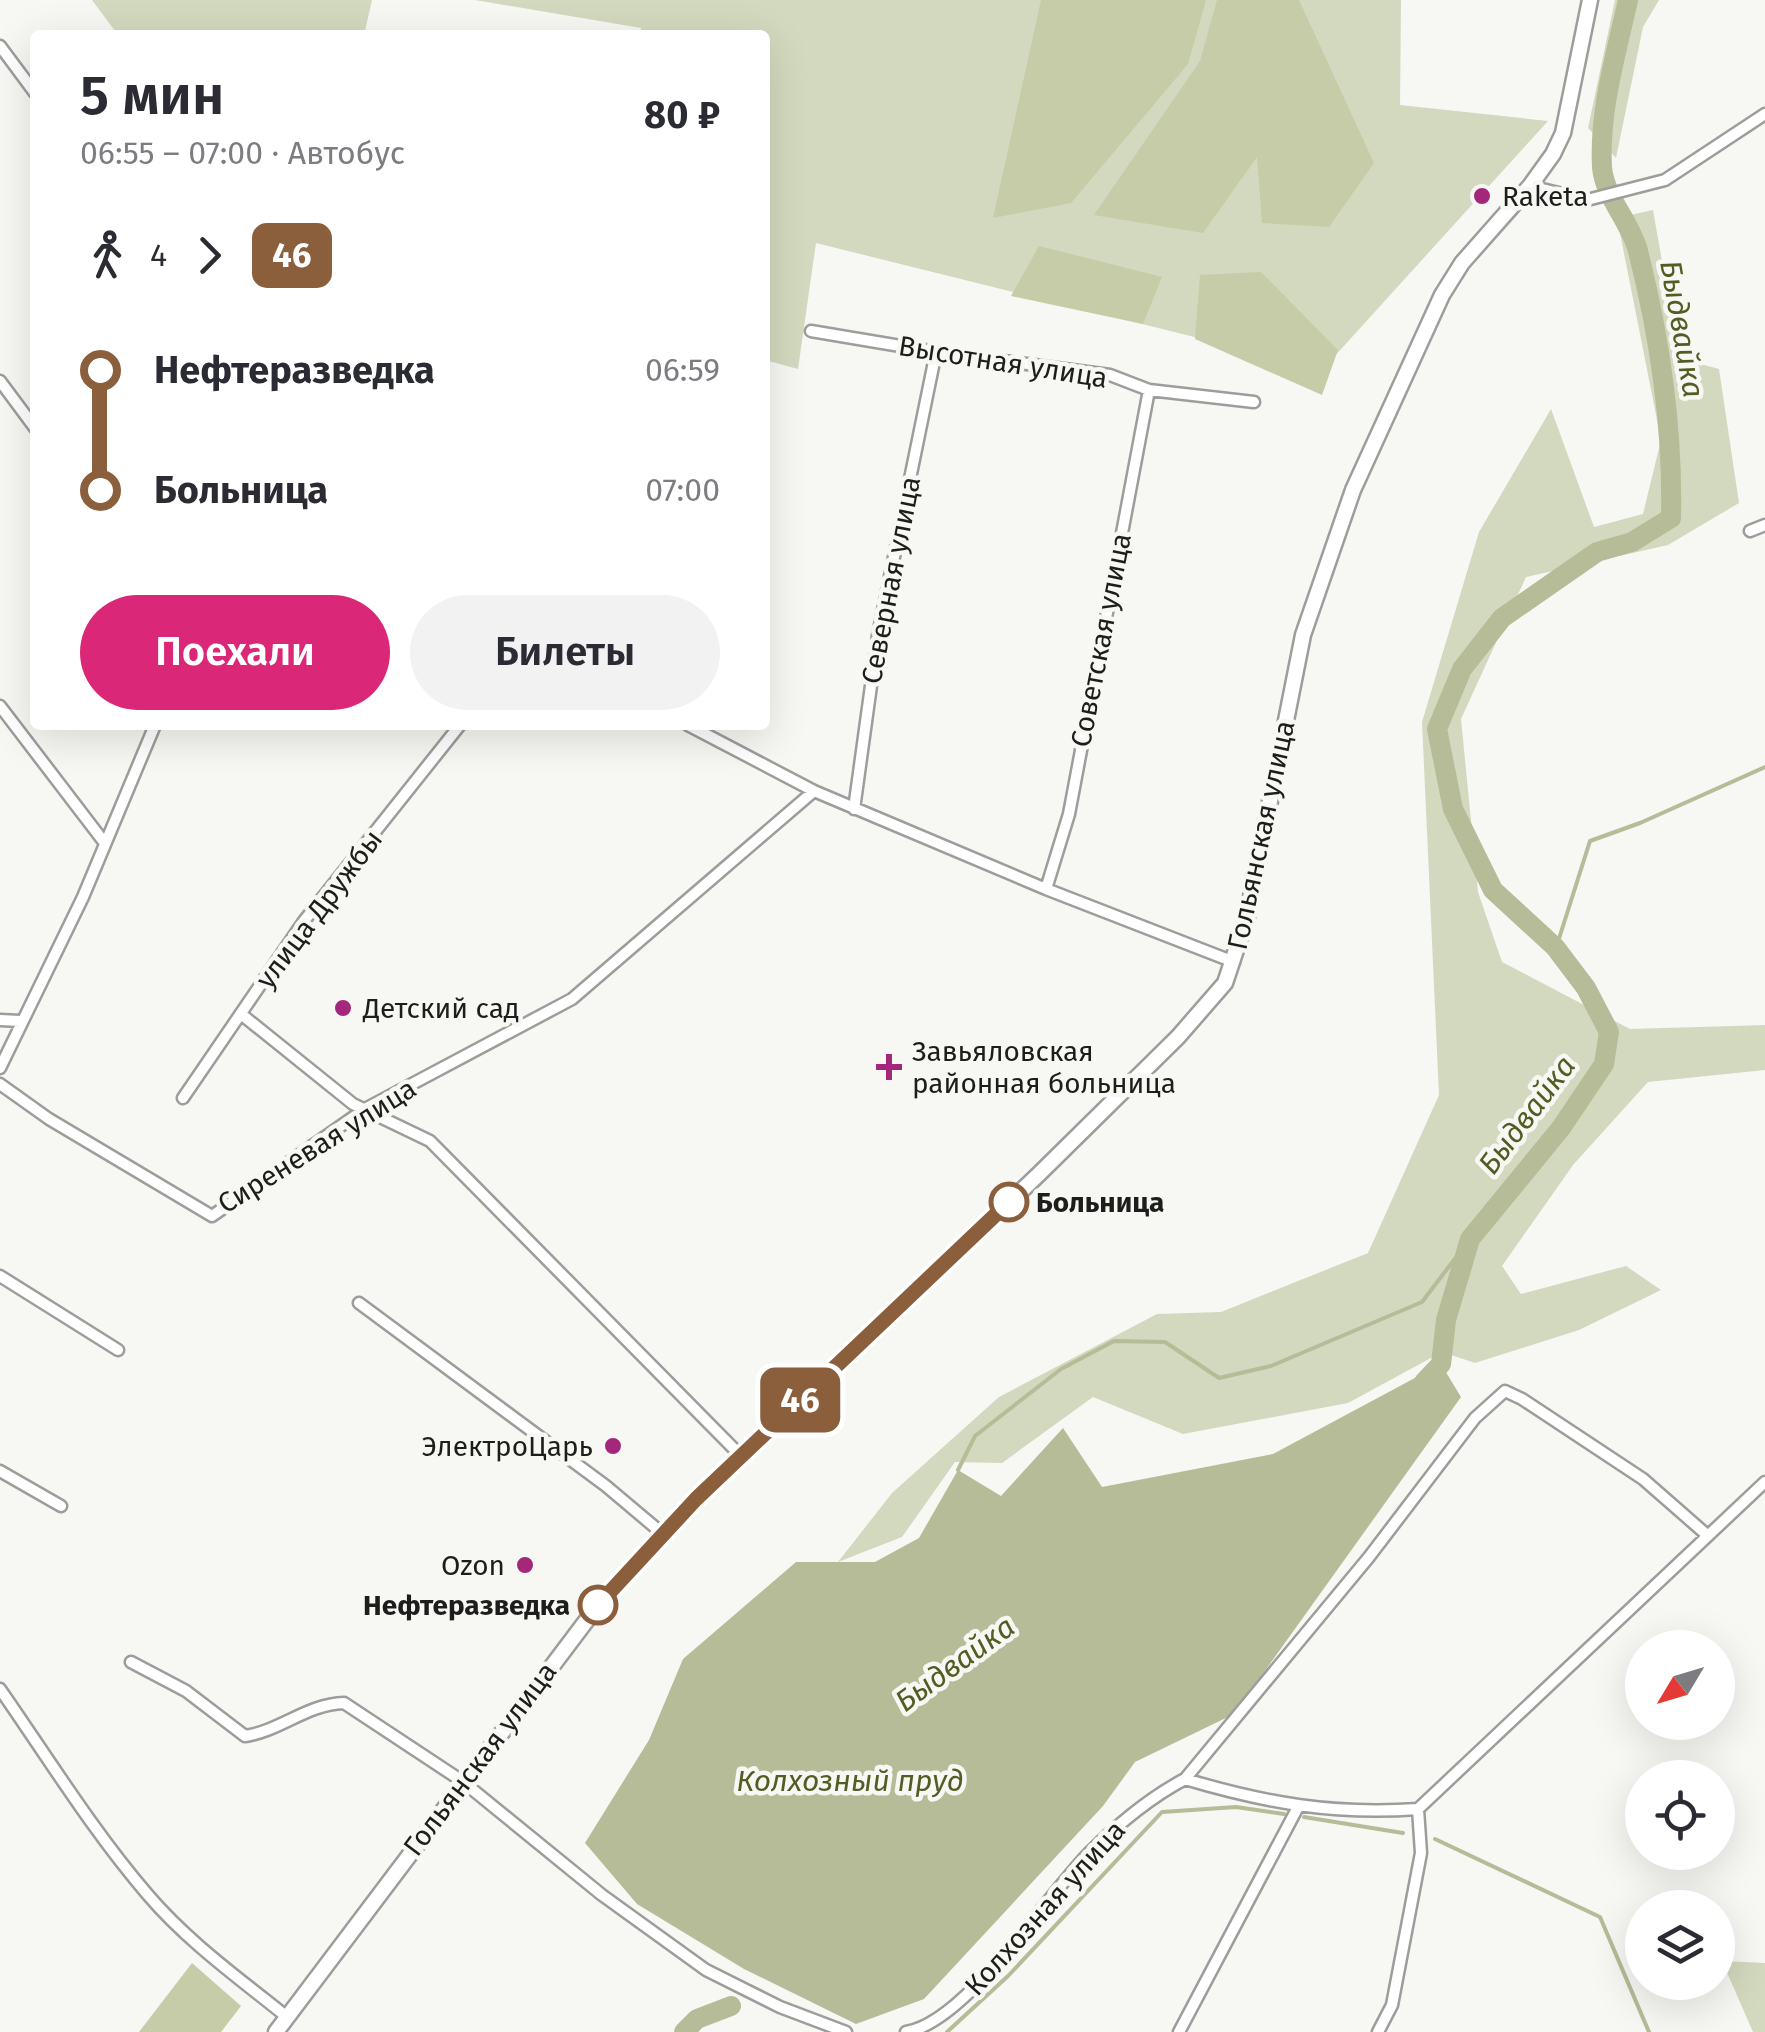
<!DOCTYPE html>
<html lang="ru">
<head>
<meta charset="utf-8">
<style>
	:root { --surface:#fff; --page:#f2f2f3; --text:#2b2b33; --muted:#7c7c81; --accent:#db2777 }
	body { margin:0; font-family:"Fira Sans",sans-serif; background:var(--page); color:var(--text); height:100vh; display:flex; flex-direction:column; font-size:38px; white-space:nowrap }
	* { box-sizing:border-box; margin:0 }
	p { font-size:32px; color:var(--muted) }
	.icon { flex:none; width:55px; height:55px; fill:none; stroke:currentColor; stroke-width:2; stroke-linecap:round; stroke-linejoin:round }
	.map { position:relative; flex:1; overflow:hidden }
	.details { position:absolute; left:30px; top:30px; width:740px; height:700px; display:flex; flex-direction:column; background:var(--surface); border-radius:10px; box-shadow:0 10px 40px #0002 }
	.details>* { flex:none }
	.badge { padding:0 20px; border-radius:15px; font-size:35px; line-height:65px }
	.needle { width:65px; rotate:232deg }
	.buttons { position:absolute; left:1625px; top:1630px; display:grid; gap:20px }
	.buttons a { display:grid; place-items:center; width:110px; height:110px; border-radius:50%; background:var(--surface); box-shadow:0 10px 40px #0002; font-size:50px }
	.map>.badge { position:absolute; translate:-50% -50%; box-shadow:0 0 0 5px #fff }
	.legs { display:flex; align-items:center; gap:15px; height:110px; padding:0 50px; font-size:32px }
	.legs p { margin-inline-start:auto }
	.headline { display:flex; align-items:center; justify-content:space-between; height:170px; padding:0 50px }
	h1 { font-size:55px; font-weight:600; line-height:75px }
	.action { display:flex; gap:20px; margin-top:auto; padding:20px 50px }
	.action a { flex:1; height:115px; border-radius:60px; background:var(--accent); color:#fff; font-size:40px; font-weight:600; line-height:115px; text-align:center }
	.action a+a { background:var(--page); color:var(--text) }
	ul { padding:0 50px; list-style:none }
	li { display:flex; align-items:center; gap:35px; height:120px; font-size:38px }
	li i { display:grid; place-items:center; width:15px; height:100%; margin:0 12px; background:currentColor }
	li i::after { content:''; width:25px; height:25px; margin:-12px; border:8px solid; border-radius:50%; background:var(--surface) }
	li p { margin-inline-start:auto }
	li:first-child i { background:linear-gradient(#0000 50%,currentColor 0) }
	li:last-child i { background:linear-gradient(currentColor 50%,#0000 0) }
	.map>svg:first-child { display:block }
	.green { fill:#d3d9be }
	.forest { fill:#c5cca7 }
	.water { fill:#b5bc97 }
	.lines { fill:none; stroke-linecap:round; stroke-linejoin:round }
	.stream { stroke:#b5bc97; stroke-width:4 }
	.river { stroke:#b5bc97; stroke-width:20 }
	.minor-casing { stroke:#9d9e9b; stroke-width:15 }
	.secondary-casing { stroke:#9d9e9b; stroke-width:19 }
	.minor { stroke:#fff; stroke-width:10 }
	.secondary { stroke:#fff; stroke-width:14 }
	.line-1-casing { stroke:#fff; stroke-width:22 }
	.line-1 { stroke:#8b5e3c; stroke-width:15 }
	.poi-dot { fill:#a4277b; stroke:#f7f7f4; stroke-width:4 }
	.stop-1-dot { fill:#fff; stroke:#8b5e3c; stroke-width:5 }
	.labels { text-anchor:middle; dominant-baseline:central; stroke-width:9; stroke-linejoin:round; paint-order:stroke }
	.poi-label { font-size:28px; fill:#1d1d1c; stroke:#f7f7f4; text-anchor:start }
	.street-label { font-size:28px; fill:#1d1d1c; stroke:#f7f7f4 }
	.stop-label { font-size:28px; font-weight:bold; fill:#1d1d1c; stroke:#f7f7f4; text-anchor:start }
	.water-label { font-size:30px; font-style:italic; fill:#545c23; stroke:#f7f7f4 }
</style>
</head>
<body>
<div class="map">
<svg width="1765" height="2032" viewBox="0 0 1765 2032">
	<rect width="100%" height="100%" fill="#f7f7f4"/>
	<path class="green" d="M 92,0 L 372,0 L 364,35 L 118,35 Z
		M 475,0 L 1401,0 L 1400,105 L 1548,121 L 1323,369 L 816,243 L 798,369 L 765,360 L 765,35 L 640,35 L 641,28 Z
		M 1615,0 L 1659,0 L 1643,27 L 1616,158 L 1588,128 Z
		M 1653,210 L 1679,358 L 1719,369 L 1739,503 L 1668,545 L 1526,577 L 1461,719 L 1478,892 L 1502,962 L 1630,1029 L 1765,1025 L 1765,1070 L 1648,1082 L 1573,1165 L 1502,1266 L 1521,1294 L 1626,1266 L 1661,1290 L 1579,1330 L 1475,1363 L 1442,1352 L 1348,1403 L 1183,1434 L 1093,1397 L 1002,1463 L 955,1462 L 902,1537 L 838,1562 L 892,1493 L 999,1397 L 1157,1314 L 1221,1312 L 1368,1253 L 1439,1095 L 1422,722 L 1479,532 L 1551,409 L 1594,527 L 1643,514 L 1661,440 L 1617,218 Z
		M 1722,1961 L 1765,1963 L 1765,2032 L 1753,2032 Z"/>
	<path class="forest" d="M 1041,0 L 1206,0 L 1188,64 L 1071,203 L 993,218 Z
		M 1217,0 L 1299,0 L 1374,163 L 1329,227 L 1262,223 L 1257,157 L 1203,233 L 1094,215 L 1200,61 Z
		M 1039,246 L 1162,277 L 1143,324 L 1011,296 Z
		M 1261,272 L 1338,350 L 1322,395 L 1195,339 L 1200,275 Z
		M 192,1963 L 241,2006 L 221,2032 L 139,2032 Z"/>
	<path class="water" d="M 1441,1364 L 1461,1397 L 1234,1714 L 1135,1762 L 1103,1806 L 924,1999 L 856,2024 L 744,1969 L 637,1904 L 585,1843 L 649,1740 L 683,1659 L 796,1562 L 875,1562 L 919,1538 L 958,1470 L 1001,1496 L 1063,1428 L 1102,1487 L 1273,1454 Z"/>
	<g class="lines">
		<path class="stream" d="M 1556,948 L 1590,841 L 1640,823 L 1765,767
			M 958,1470 L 975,1436 L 1061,1369 L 1114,1341 L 1165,1342 L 1219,1378 L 1271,1366 L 1422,1302 L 1470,1239
			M 1304,1817 L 1403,1833
			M 1435,1839 L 1600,1917 L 1649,2032
			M 947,2032 L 1008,1976 L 1162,1812 L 1236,1807 L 1284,1814"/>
		<path class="river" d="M 1424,1382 L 1441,1364 L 1446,1320 L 1470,1239 L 1561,1128 L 1604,1064 L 1609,1032 L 1586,988 L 1555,947 L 1493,890 L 1453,809 L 1437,729 L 1462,669 L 1502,618 L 1597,552 L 1632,542 L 1671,518 C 1673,429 1660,338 1638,251 C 1631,223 1604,196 1602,167 C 1599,110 1616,55 1628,0
			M 684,2032 L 697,2019 L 731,2006"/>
		<g class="minor-casing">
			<path id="minor" d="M 0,46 L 35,93
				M 1530,186 L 1587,200 L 1665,180 L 1765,114
				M 811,331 L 936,352 L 1110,375 L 1149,390 L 1254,402
				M 0,381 L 35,428
				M 1750,531 L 1765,525
				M 0,706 L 104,842
				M 688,725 L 814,791 L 1046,889 L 1234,962
				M 854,809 L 878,635 L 936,352
				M 1046,889 L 1069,814 L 1149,390
				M 241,1014 L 353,1104 L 430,1141 L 741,1456
				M 0,1020 L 20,1021
				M 0,1068 L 83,897 L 155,725
				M 0,1084 L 49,1119 L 212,1216 L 365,1109 L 572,999 L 814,791
				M 183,1098 L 304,921 L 460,725
				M 0,1276 L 118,1350
				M 359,1303 L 606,1486 L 663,1534
				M 0,1471 L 61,1506
				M 131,1662 L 186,1691 L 245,1736 C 280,1731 307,1704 344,1703 L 462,1781 L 602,1895 L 706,1970 L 780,2007 L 846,2032
				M 0,1689 C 48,1758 93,1831 148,1895 C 188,1942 240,1979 287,2017
				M 1185,1779 L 1369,1557 L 1475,1418 L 1505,1391 L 1522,1399 L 1643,1479 L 1707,1535
				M 906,2032 C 966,2022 1044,1899 1089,1853 C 1118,1824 1149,1798 1185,1779 C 1266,1803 1333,1815 1418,1809 L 1765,1482
				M 1179,2032 L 1298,1807
				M 1378,2032 L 1392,2005 L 1421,1853 L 1418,1809"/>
		</g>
		<g class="secondary-casing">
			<path id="secondary" d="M 276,2032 L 602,1600 L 696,1499 L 1039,1174 L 1178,1037 L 1225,983 L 1247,917 L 1303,635 L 1353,490 L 1442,295 L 1462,263 L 1530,186 L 1553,154 L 1563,133 L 1590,0"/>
		</g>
		<use href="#minor" class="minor"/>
		<use href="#secondary" class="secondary"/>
	</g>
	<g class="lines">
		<g class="line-1-casing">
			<path id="line-1" d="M 598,1605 L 696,1499 L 1009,1202"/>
		</g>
		<use href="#line-1" class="line-1"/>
	</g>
	<g class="poi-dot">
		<circle cx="1482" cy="196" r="10"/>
		<circle cx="343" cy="1008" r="10"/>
		<path d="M884 1052h10v10h10v10h-10v10h-10v-10h-10v-10h10z"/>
		<circle cx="613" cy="1446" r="10"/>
		<circle cx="525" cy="1565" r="10"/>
	</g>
	<g class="stop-1-dot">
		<circle cx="1009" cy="1202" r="18"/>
		<circle cx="598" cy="1605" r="18"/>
	</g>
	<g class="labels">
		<g class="poi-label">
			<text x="1502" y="196">Raketa</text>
			<text x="363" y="1008">Детский сад</text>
			<text x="912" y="1051">Завьяловская<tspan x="912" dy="32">районная больница</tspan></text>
			<text x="593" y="1446" text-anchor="end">ЭлектроЦарь</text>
			<text x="505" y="1565" text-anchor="end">Ozon</text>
		</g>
		<g class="street-label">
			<text transform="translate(1003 362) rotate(9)">Высотная улица</text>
			<text transform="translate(891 580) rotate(-79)">Северная улица</text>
			<text transform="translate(1101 640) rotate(-79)">Советская улица</text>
			<text transform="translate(1261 835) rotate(-78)">Гольянская улица</text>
			<text transform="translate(319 909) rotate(-53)">улица Дружбы</text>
			<text transform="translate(317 1146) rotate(-32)">Сиреневая улица</text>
			<text transform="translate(480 1759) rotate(-53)">Гольянская улица</text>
			<text transform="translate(1045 1908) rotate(-48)">Колхозная улица</text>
		</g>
		<g class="stop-label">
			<text x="1036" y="1202">Больница</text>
			<text x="570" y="1605" text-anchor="end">Нефтеразведка</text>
		</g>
		<g class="water-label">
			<text transform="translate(1682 329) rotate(80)">Быдвайка</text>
			<text transform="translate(1527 1115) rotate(-53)">Быдвайка</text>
			<text transform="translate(955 1664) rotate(-36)">Быдвайка</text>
			<text x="850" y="1781">Колхозный пруд</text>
		</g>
	</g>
</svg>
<div class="buttons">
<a><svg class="needle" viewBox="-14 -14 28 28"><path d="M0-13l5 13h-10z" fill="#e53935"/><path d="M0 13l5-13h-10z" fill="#7c7c81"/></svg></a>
<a><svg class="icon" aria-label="locate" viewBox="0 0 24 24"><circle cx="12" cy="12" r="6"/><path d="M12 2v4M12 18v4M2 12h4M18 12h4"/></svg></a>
<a><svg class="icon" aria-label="layers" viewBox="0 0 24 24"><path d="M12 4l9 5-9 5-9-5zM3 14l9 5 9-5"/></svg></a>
</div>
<b class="badge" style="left:800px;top:1400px;background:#8b5e3c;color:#fff">46</b>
<section class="details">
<div class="headline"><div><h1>5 мин</h1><p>06:55 – 07:00 · Автобус</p></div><b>80 ₽</b></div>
<div class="legs"><svg class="icon" aria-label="walk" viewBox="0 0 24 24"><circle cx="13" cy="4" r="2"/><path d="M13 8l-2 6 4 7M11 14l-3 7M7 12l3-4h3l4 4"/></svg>4<svg class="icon" aria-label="forward" viewBox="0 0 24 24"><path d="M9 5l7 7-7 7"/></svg><b class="badge" style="background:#8b5e3c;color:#fff">46</b></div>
<ul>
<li><i style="color:#8b5e3c"></i><b>Нефтеразведка</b><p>06:59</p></li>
<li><i style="color:#8b5e3c"></i><b>Больница</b><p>07:00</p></li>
</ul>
<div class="action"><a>Поехали</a><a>Билеты</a></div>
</section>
</div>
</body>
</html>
